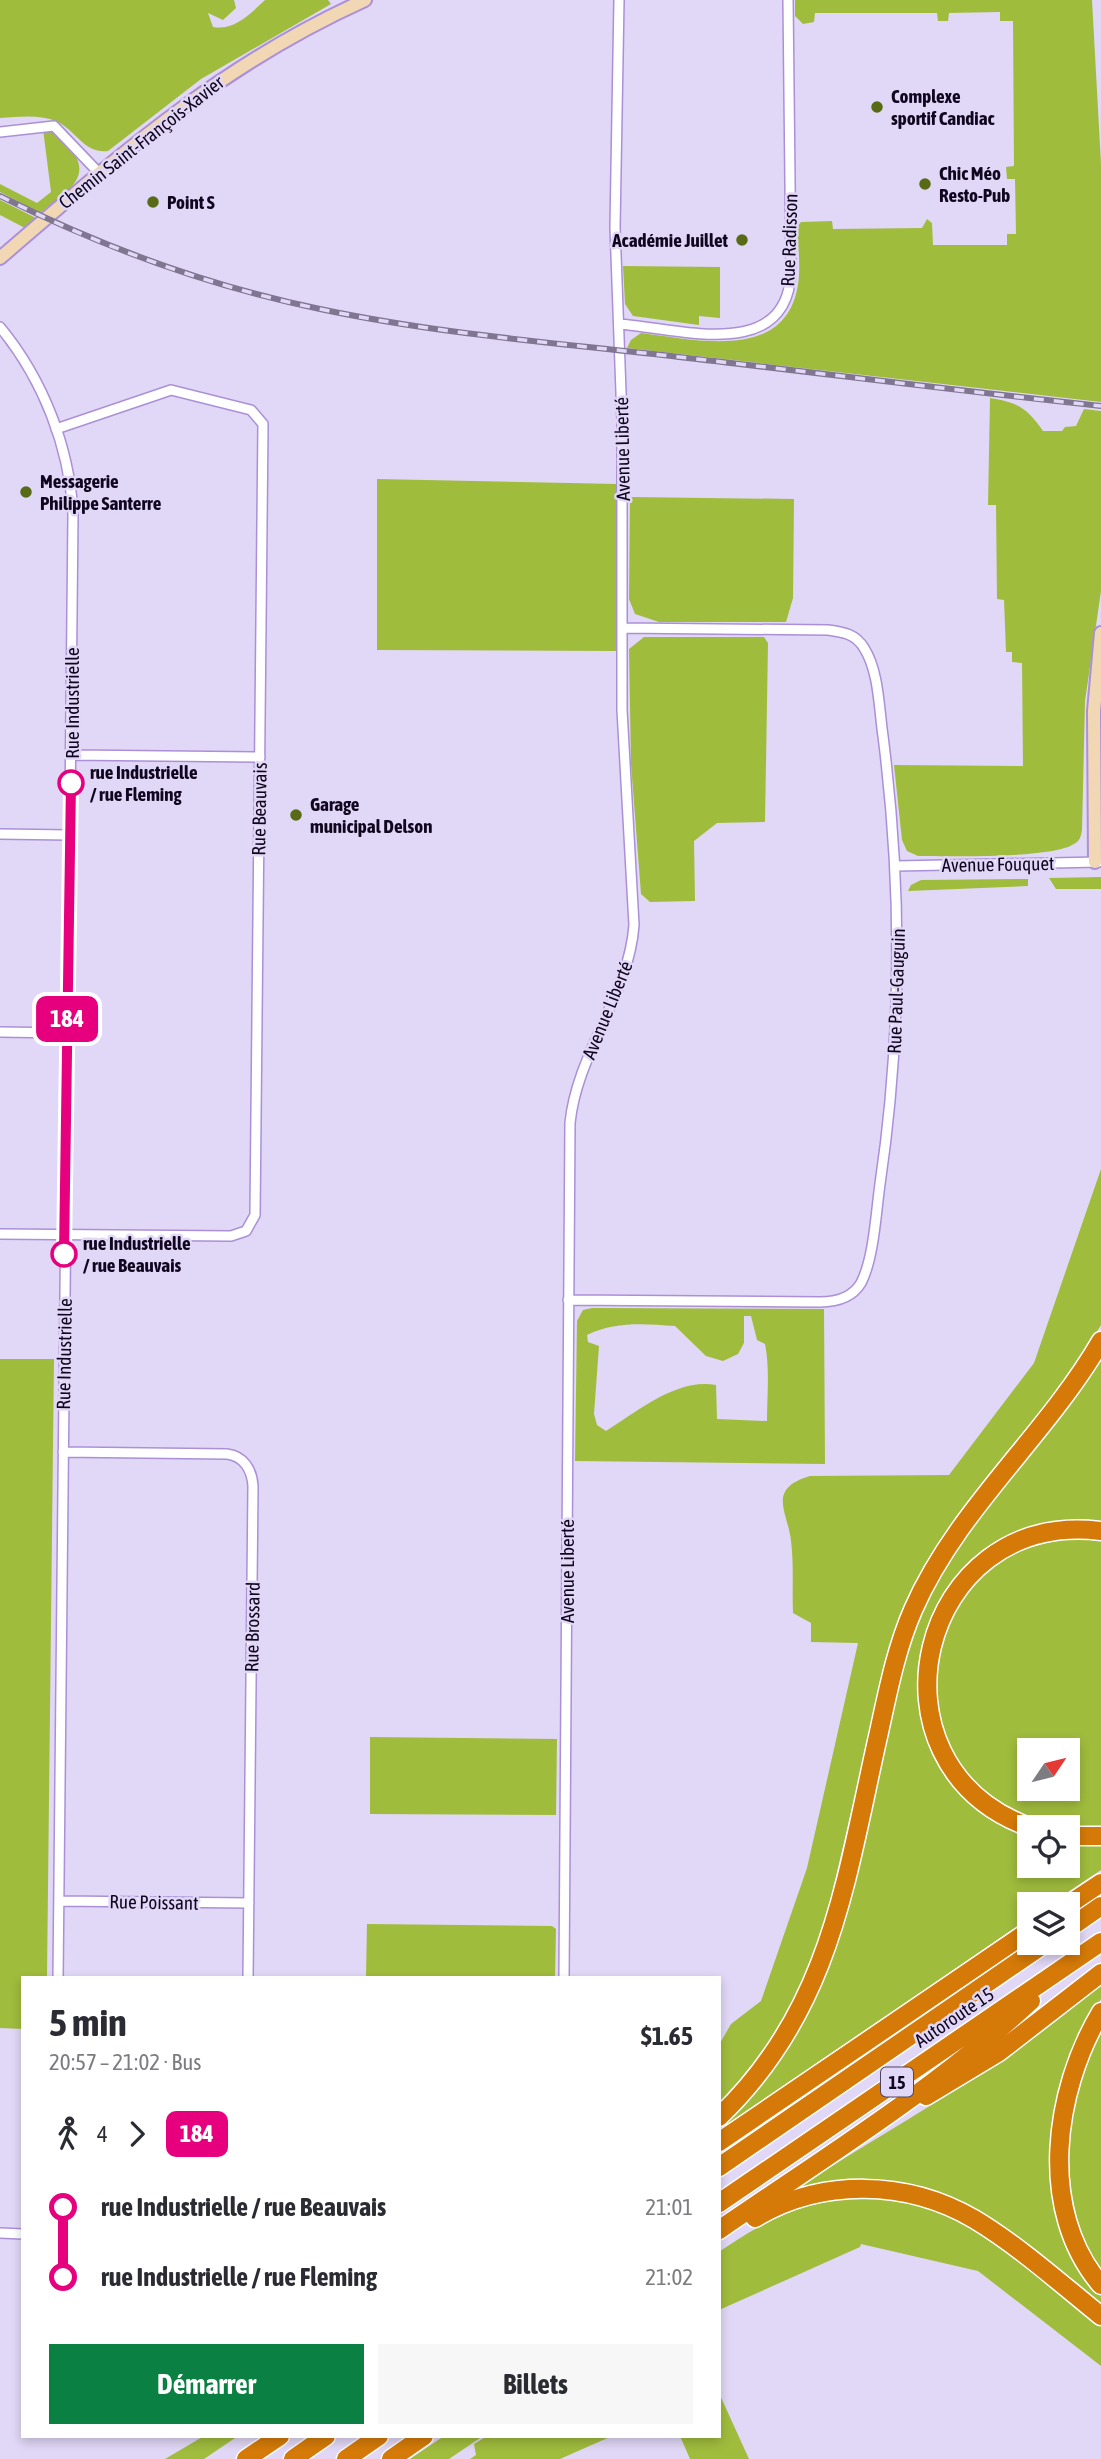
<!DOCTYPE html>
<html lang="fr">
<head>
<meta charset="utf-8">
<style>
	:root { --surface:#fff; --page:#f7f7f7; --text:#2b2b33; --muted:#7c7c81; --accent:#0b8043 }
	body { margin:0; font-family:"Asap Condensed",sans-serif; background:var(--page); color:var(--text); height:100vh; display:flex; flex-direction:column; font-size:26px; white-space:nowrap }
	* { box-sizing:border-box; margin:0 }
	p { font-size:23px; color:var(--muted) }
	.icon { flex:none; width:38px; height:38px; fill:none; stroke:currentColor; stroke-width:2; stroke-linecap:round; stroke-linejoin:round }
	.map { position:relative; flex:1; overflow:hidden }
	.panel { position:absolute; left:21px; top:1976px; width:700px; height:462px; display:flex; flex-direction:column; background:var(--surface); border-radius:0px; box-shadow:0 4px 10px #0003 }
	.panel>* { flex:none }
	.badge { padding:0 14px; border-radius:10px; font-size:24px; line-height:46px }
	.needle { width:46px; rotate:55deg }
	.buttons { position:absolute; left:1017px; top:1738px; display:grid; gap:14px }
	.buttons a { display:grid; place-items:center; width:63px; height:63px; border-radius:0px; background:var(--surface); box-shadow:0 4px 10px #0003; font-size:35px }
	.map>.badge { position:absolute; translate:-50% -50%; box-shadow:0 0 0 4px #fff }
	.legs { display:flex; align-items:center; gap:10px; height:77px; padding:0 28px; font-size:23px }
	.legs p { margin-inline-start:auto }
	.head { display:flex; align-items:center; justify-content:space-between; height:119px; padding:0 28px }
	h1 { font-size:38px; font-weight:700; line-height:52px }
	.primary-button { display:flex; gap:14px; margin-top:auto; padding:14px 28px }
	.primary-button a { flex:1; height:80px; border-radius:0px; background:var(--accent); color:#fff; font-size:28px; font-weight:700; line-height:80px; text-align:center }
	.primary-button a+a { background:var(--page); color:var(--text) }
	ul { padding:0 28px; list-style:none }
	li { display:flex; align-items:center; gap:24px; height:70px; font-size:26px }
	li i { display:grid; place-items:center; width:10px; height:100%; margin:0 9px; background:currentColor }
	li i::after { content:''; width:18px; height:18px; margin:-9px; border:5px solid; border-radius:50%; background:var(--surface) }
	li p { margin-inline-start:auto }
	li:first-child i { background:linear-gradient(#0000 50%,currentColor 0) }
	li:last-child i { background:linear-gradient(currentColor 50%,#0000 0) }
	.map>svg:first-child { display:block }
	.green { fill:#a0bc3d; fill-rule:evenodd }
	.lines { fill:none; stroke-linecap:round; stroke-linejoin:round }
	.street-casing { stroke:#ab90d8; stroke-width:12 }
	.secondary-casing { stroke:#ab90d8; stroke-width:16 }
	.highway-casing { stroke:#fff; stroke-width:21 }
	.street { stroke:#fff; stroke-width:9 }
	.secondary { stroke:#f2d7b5; stroke-width:12 }
	.highway { stroke:#d57a08; stroke-width:18 }
	.rail-casing { stroke:#807692; stroke-width:6 }
	.rail { stroke:#e1d7f6; stroke-width:3.5; stroke-dasharray:10; stroke-linecap:butt }
	.line-1-casing { stroke:#fff; stroke-width:16 }
	.line-1 { stroke:#e6007e; stroke-width:10 }
	.poi-dot { fill:#586a15; stroke:#e1d7f6; stroke-width:2.5 }
	.stop-1-dot { fill:#fff; stroke:#e6007e; stroke-width:3.5 }
	.labels { text-anchor:middle; dominant-baseline:central; stroke-width:5; stroke-linejoin:round; paint-order:stroke }
	.shield { fill:#e1d7f6; stroke:#4f4560; stroke-width:2 }
	.shield-label { font-size:18px; font-weight:bold; fill:#11061f }
	.poi-label { font-size:19px; font-weight:bold; fill:#11061f; stroke:#e1d7f6; text-anchor:start }
	.street-label { font-size:19px; fill:#11061f; stroke:#e1d7f6 }
	.stop-label { font-size:19px; font-weight:bold; fill:#11061f; stroke:#e1d7f6; text-anchor:start }
</style>
</head>
<body>
<div class="map">
<svg width="1101" height="2459" viewBox="0 0 1101 2459">
	<rect width="100%" height="100%" fill="#e1d7f6"/>
	<path class="green" d="M 0,0 L 234,0 L 236,8 L 223,20 L 208,13 L 213,27 C 234,31 250,14 265,0 L 328,0 L 331,4 L 201,79 L 108,151 C 84,154 76,130 56,121 C 37,114 19,117 0,118 Z
		M 795,0 L 1092,0 L 1101,164 L 1101,402 L 627,348 L 631,340 L 641,333 C 699,340 792,364 799,276 C 800,260 798,243 797,227 L 801,222 L 832,221 L 833,229 L 922,228 L 927,219 L 932,223 L 933,245 L 1007,245 L 1007,234 L 1016,234 L 1015,179 L 1007,179 L 1006,167 L 1014,166 L 1013,21 L 1000,21 L 1000,12 L 949,13 L 948,21 L 938,21 L 937,13 L 815,13 L 814,22 L 803,24 L 795,16 Z
		M 43,129 C 55,130 62,138 70,148 C 96,179 62,194 40,213 L 0,192 L 0,184 L 37,203 L 51,192 Z
		M 0,200 L 36,218 L 25,228 L 0,215 Z
		M 623,266 L 720,267 L 720,318 L 699,316 L 699,325 L 633,316 L 625,304 Z
		M 990,398 C 1017,402 1027,408 1043,431 L 1062,431 L 1065,427 L 1076,426 L 1084,409 L 1101,411 L 1101,591 L 1085,701 L 1082,830 C 1081,836 1080,841 1074,844 C 1050,859 950,856 918,856 L 907,851 L 902,840 L 894,765 L 1023,766 L 1022,663 L 1012,662 L 1012,652 L 1006,652 L 1004,600 L 997,599 L 996,505 L 988,505 Z
		M 377,479 L 617,484 L 617,651 L 377,650 Z
		M 630,497 L 794,499 L 793,598 L 786,622 L 659,622 L 635,614 L 629,599 Z
		M 644,637 L 764,637 L 768,643 L 765,822 L 717,823 L 694,841 L 695,901 L 650,902 L 641,894 L 631,764 L 629,649 Z
		M 1101,877 L 1101,889 L 1056,889 L 1049,878 Z
		M 1028,879 L 1028,886 L 908,891 L 911,885 L 921,880 Z
		M 1101,1169 L 1101,1325 L 1068,1377 L 920,1578 L 902,1613 L 883,1676 L 821,1940 C 795,2005 765,2054 719,2106 L 719,2045 L 731,2024 L 761,2001 L 807,1868 L 858,1643 L 811,1642 L 811,1623 L 793,1613 C 792,1589 794,1565 791,1541 C 788,1512 766,1489 810,1476 L 949,1475 L 1034,1363 Z
		M 592,1308 L 824,1309 L 825,1464 L 575,1461 L 577,1321 L 583,1310 ZM 744,1316 L 751,1316 L 757,1340 L 765,1344 C 770,1368 767,1396 767,1421 L 717,1419 L 716,1385 C 676,1378 637,1412 606,1431 L 597,1425 L 594,1414 L 599,1346 L 588,1342 L 587,1335 C 616,1321 644,1324 675,1326 L 706,1356 L 723,1361 L 738,1354 L 744,1343 Z
		M 1101,1355 L 1101,1524 C 908,1504 847,1774 1029,1836 L 1029,1866 L 1068,1866 L 1068,1842 L 1101,1844 L 1101,1870 L 1050,1904 L 1029,1904 L 1029,1918 L 719,2132 L 719,2124 L 795,2033 L 903,1654 L 930,1589 L 962,1539 Z
		M 0,1359 L 54,1359 L 47,1977 L 23,1978 L 23,2029 L 0,2028 Z
		M 1070,1539 L 1101,1539 L 1101,1829 C 1074,1828 1049,1828 1023,1818 C 1009,1813 999,1804 988,1795 C 918,1736 918,1624 991,1567 C 1015,1549 1042,1543 1070,1539 ZM 1029,1750 L 1068,1750 L 1068,1788 L 1029,1788 Z
		M 370,1737 L 557,1739 L 556,1815 L 370,1814 Z
		M 367,1924 L 552,1926 L 556,1929 L 555,1977 L 366,1977 Z
		M 1101,1984 L 1101,1999 L 1088,2019 L 1053,2144 L 1086,2277 L 1101,2295 L 1101,2309 L 940,2197 L 800,2191 L 797,2188 C 900,2121 1008,2066 1101,1984 Z
		M 1101,2030 L 1101,2271 C 1054,2198 1063,2105 1101,2030 Z
		M 870,2197 C 899,2201 926,2205 953,2218 C 1007,2243 1053,2291 1101,2326 L 1101,2366 L 978,2271 L 861,2244 L 860,2247 L 719,2310 L 719,2252 C 774,2215 802,2201 870,2197 Z
		M 719,2393 L 749,2459 L 690,2459 L 680,2436 L 719,2436 Z
		M 204,2436 L 238,2436 L 204,2459 L 165,2459 Z
		M 444,2436 L 483,2436 L 449,2459 L 410,2459 Z
		M 487,2436 L 612,2436 L 560,2459 L 470,2459 L 476,2455 L 474,2444 Z"/>
	<g class="lines">
		<g class="street-casing">
			<path id="street" d="M 0,132 L 54,126 L 99,173
				M 619,324 C 677,328 787,364 791,272 L 788,0
				M 0,327 C 43,379 70,448 73,515 L 58,1978
				M 71,755 L 260,757
				M 0,834 L 69,835
				M 896,866 L 1099,862
				M 0,1032 L 67,1033
				M 0,1234 L 231,1236 L 246,1231 L 255,1215 L 263,424 L 251,410 L 171,390 L 56,429
				M 568,1300 L 820,1302 C 836,1302 852,1298 861,1283 C 874,1258 876,1212 880,1184 C 902,1035 902,886 883,736 C 879,709 879,671 864,648 C 856,634 843,632 828,630 L 622,628
				M 63,1452 L 227,1454 C 244,1456 252,1470 253,1486 L 248,1978
				M 59,1901 L 249,1903
				M 564,1978 L 570,1123 C 577,1053 629,995 634,925 L 622,710 L 622,420 L 615,227 L 619,0
				M 0,2233 L 23,2234"/>
		</g>
		<g class="secondary-casing">
			<path id="secondary" d="M 0,258 C 120,155 219,66 365,0
				M 1095,862 L 1094,711 L 1101,633"/>
		</g>
		<g class="highway-casing">
			<path id="highway" d="M 1029,1827 C 857,1764 918,1508 1101,1531
				M 1068,1836 L 1101,1836
				M 1068,1905 L 1101,1883
				M 1068,1929 L 1101,1906
				M 1101,2012 C 1054,2091 1037,2210 1101,2285
				M 926,2096 L 999,2052 L 1101,1973
				M 719,2117 C 832,2009 846,1877 879,1732 C 888,1691 896,1649 913,1610 C 957,1509 1046,1436 1101,1341
				M 719,2142 L 1029,1931
				M 719,2167 L 1047,1942
				M 719,2203 L 1101,1942
				M 755,2218 C 822,2178 907,2180 974,2219 C 1019,2246 1060,2283 1101,2316
				M 719,2230 C 825,2157 937,2088 1031,2001
				M 246,2459 L 280,2436
				M 293,2459 L 326,2436
				M 346,2459 L 379,2436
				M 391,2459 L 424,2436"/>
		</g>
		<use href="#street" class="street"/>
		<use href="#secondary" class="secondary"/>
		<use href="#highway" class="highway"/>
		<g class="rail-casing">
			<path id="rail" d="M 0,196 C 102,247 208,286 320,309 C 438,334 559,343 679,357 C 820,373 960,391 1101,406"/>
		</g>
		<use href="#rail" class="rail"/>
	</g>
	<g class="lines">
		<g class="line-1-casing">
			<path id="line-1" d="M 64,1254 L 71,783"/>
		</g>
		<use href="#line-1" class="line-1"/>
	</g>
	<g class="poi-dot">
		<circle cx="877" cy="107" r="7"/>
		<circle cx="925" cy="184" r="7"/>
		<circle cx="153" cy="202" r="7"/>
		<circle cx="742" cy="240" r="7"/>
		<circle cx="26" cy="492" r="7"/>
		<circle cx="296" cy="815" r="7"/>
	</g>
	<g class="stop-1-dot">
		<circle cx="71" cy="783" r="12"/>
		<circle cx="64" cy="1254" r="12"/>
	</g>
	<g class="labels">
		<rect class="shield" x="881" y="2067.5" width="32" height="29" rx="5"/>
		<g class="shield-label">
			<text x="897" y="2082">15</text>
		</g>
		<g class="poi-label">
			<text x="891" y="96">Complexe<tspan x="891" dy="22">sportif Candiac</tspan></text>
			<text x="939" y="173">Chic Méo<tspan x="939" dy="22">Resto-Pub</tspan></text>
			<text x="167" y="202">Point S</text>
			<text x="728" y="240" text-anchor="end">Académie Juillet</text>
			<text x="40" y="481">Messagerie<tspan x="40" dy="22">Philippe Santerre</tspan></text>
			<text x="310" y="804">Garage<tspan x="310" dy="22">municipal Delson</tspan></text>
		</g>
		<g class="street-label">
			<text transform="translate(141 142) rotate(-38)">Chemin Saint-François-Xavier</text>
			<text transform="translate(789 240) rotate(-88)">Rue Radisson</text>
			<text transform="translate(622 449) rotate(-91)">Avenue Liberté</text>
			<text transform="translate(72 703) rotate(-90)">Rue Industrielle</text>
			<text transform="translate(259 809) rotate(-89)">Rue Beauvais</text>
			<text transform="translate(998 864) rotate(-1)">Avenue Fouquet</text>
			<text transform="translate(896 991) rotate(-88)">Rue Paul-Gauguin</text>
			<text transform="translate(607 1010) rotate(-68)">Avenue Liberté</text>
			<text transform="translate(64 1354) rotate(-89)">Rue Industrielle</text>
			<text transform="translate(567 1571) rotate(-90)">Avenue Liberté</text>
			<text transform="translate(252 1627) rotate(-89)">Rue Brossard</text>
			<text transform="translate(154 1902) rotate(1)">Rue Poissant</text>
			<text transform="translate(954 2017) rotate(-34)">Autoroute 15</text>
		</g>
		<g class="stop-label">
			<text x="90" y="772">rue Industrielle<tspan x="90" dy="22">/ rue Fleming</tspan></text>
			<text x="83" y="1243">rue Industrielle<tspan x="83" dy="22">/ rue Beauvais</tspan></text>
		</g>
	</g>
</svg>
<div class="buttons">
<a><svg class="needle" viewBox="-14 -14 28 28"><path d="M0-13l5 13h-10z" fill="#e53935"/><path d="M0 13l5-13h-10z" fill="#7c7c81"/></svg></a>
<a><svg class="icon" aria-label="locate" viewBox="0 0 24 24"><circle cx="12" cy="12" r="6"/><path d="M12 2v4M12 18v4M2 12h4M18 12h4"/></svg></a>
<a><svg class="icon" aria-label="layers" viewBox="0 0 24 24"><path d="M12 4l9 5-9 5-9-5zM3 14l9 5 9-5"/></svg></a>
</div>
<b class="badge" style="left:67px;top:1019px;background:#e6007e;color:#fff">184</b>
<section class="panel">
<div class="head"><div><h1>5 min</h1><p>20:57 – 21:02 · Bus</p></div><b>$1.65</b></div>
<div class="legs"><svg class="icon" aria-label="walk" viewBox="0 0 24 24"><circle cx="13" cy="4" r="2"/><path d="M13 8l-2 6 4 7M11 14l-3 7M7 12l3-4h3l4 4"/></svg>4<svg class="icon" aria-label="forward" viewBox="0 0 24 24"><path d="M9 5l7 7-7 7"/></svg><b class="badge" style="background:#e6007e;color:#fff">184</b></div>
<ul>
<li><i style="color:#e6007e"></i><b>rue Industrielle / rue Beauvais</b><p>21:01</p></li>
<li><i style="color:#e6007e"></i><b>rue Industrielle / rue Fleming</b><p>21:02</p></li>
</ul>
<div class="primary-button"><a>Démarrer</a><a>Billets</a></div>
</section>
</div>
</body>
</html>
